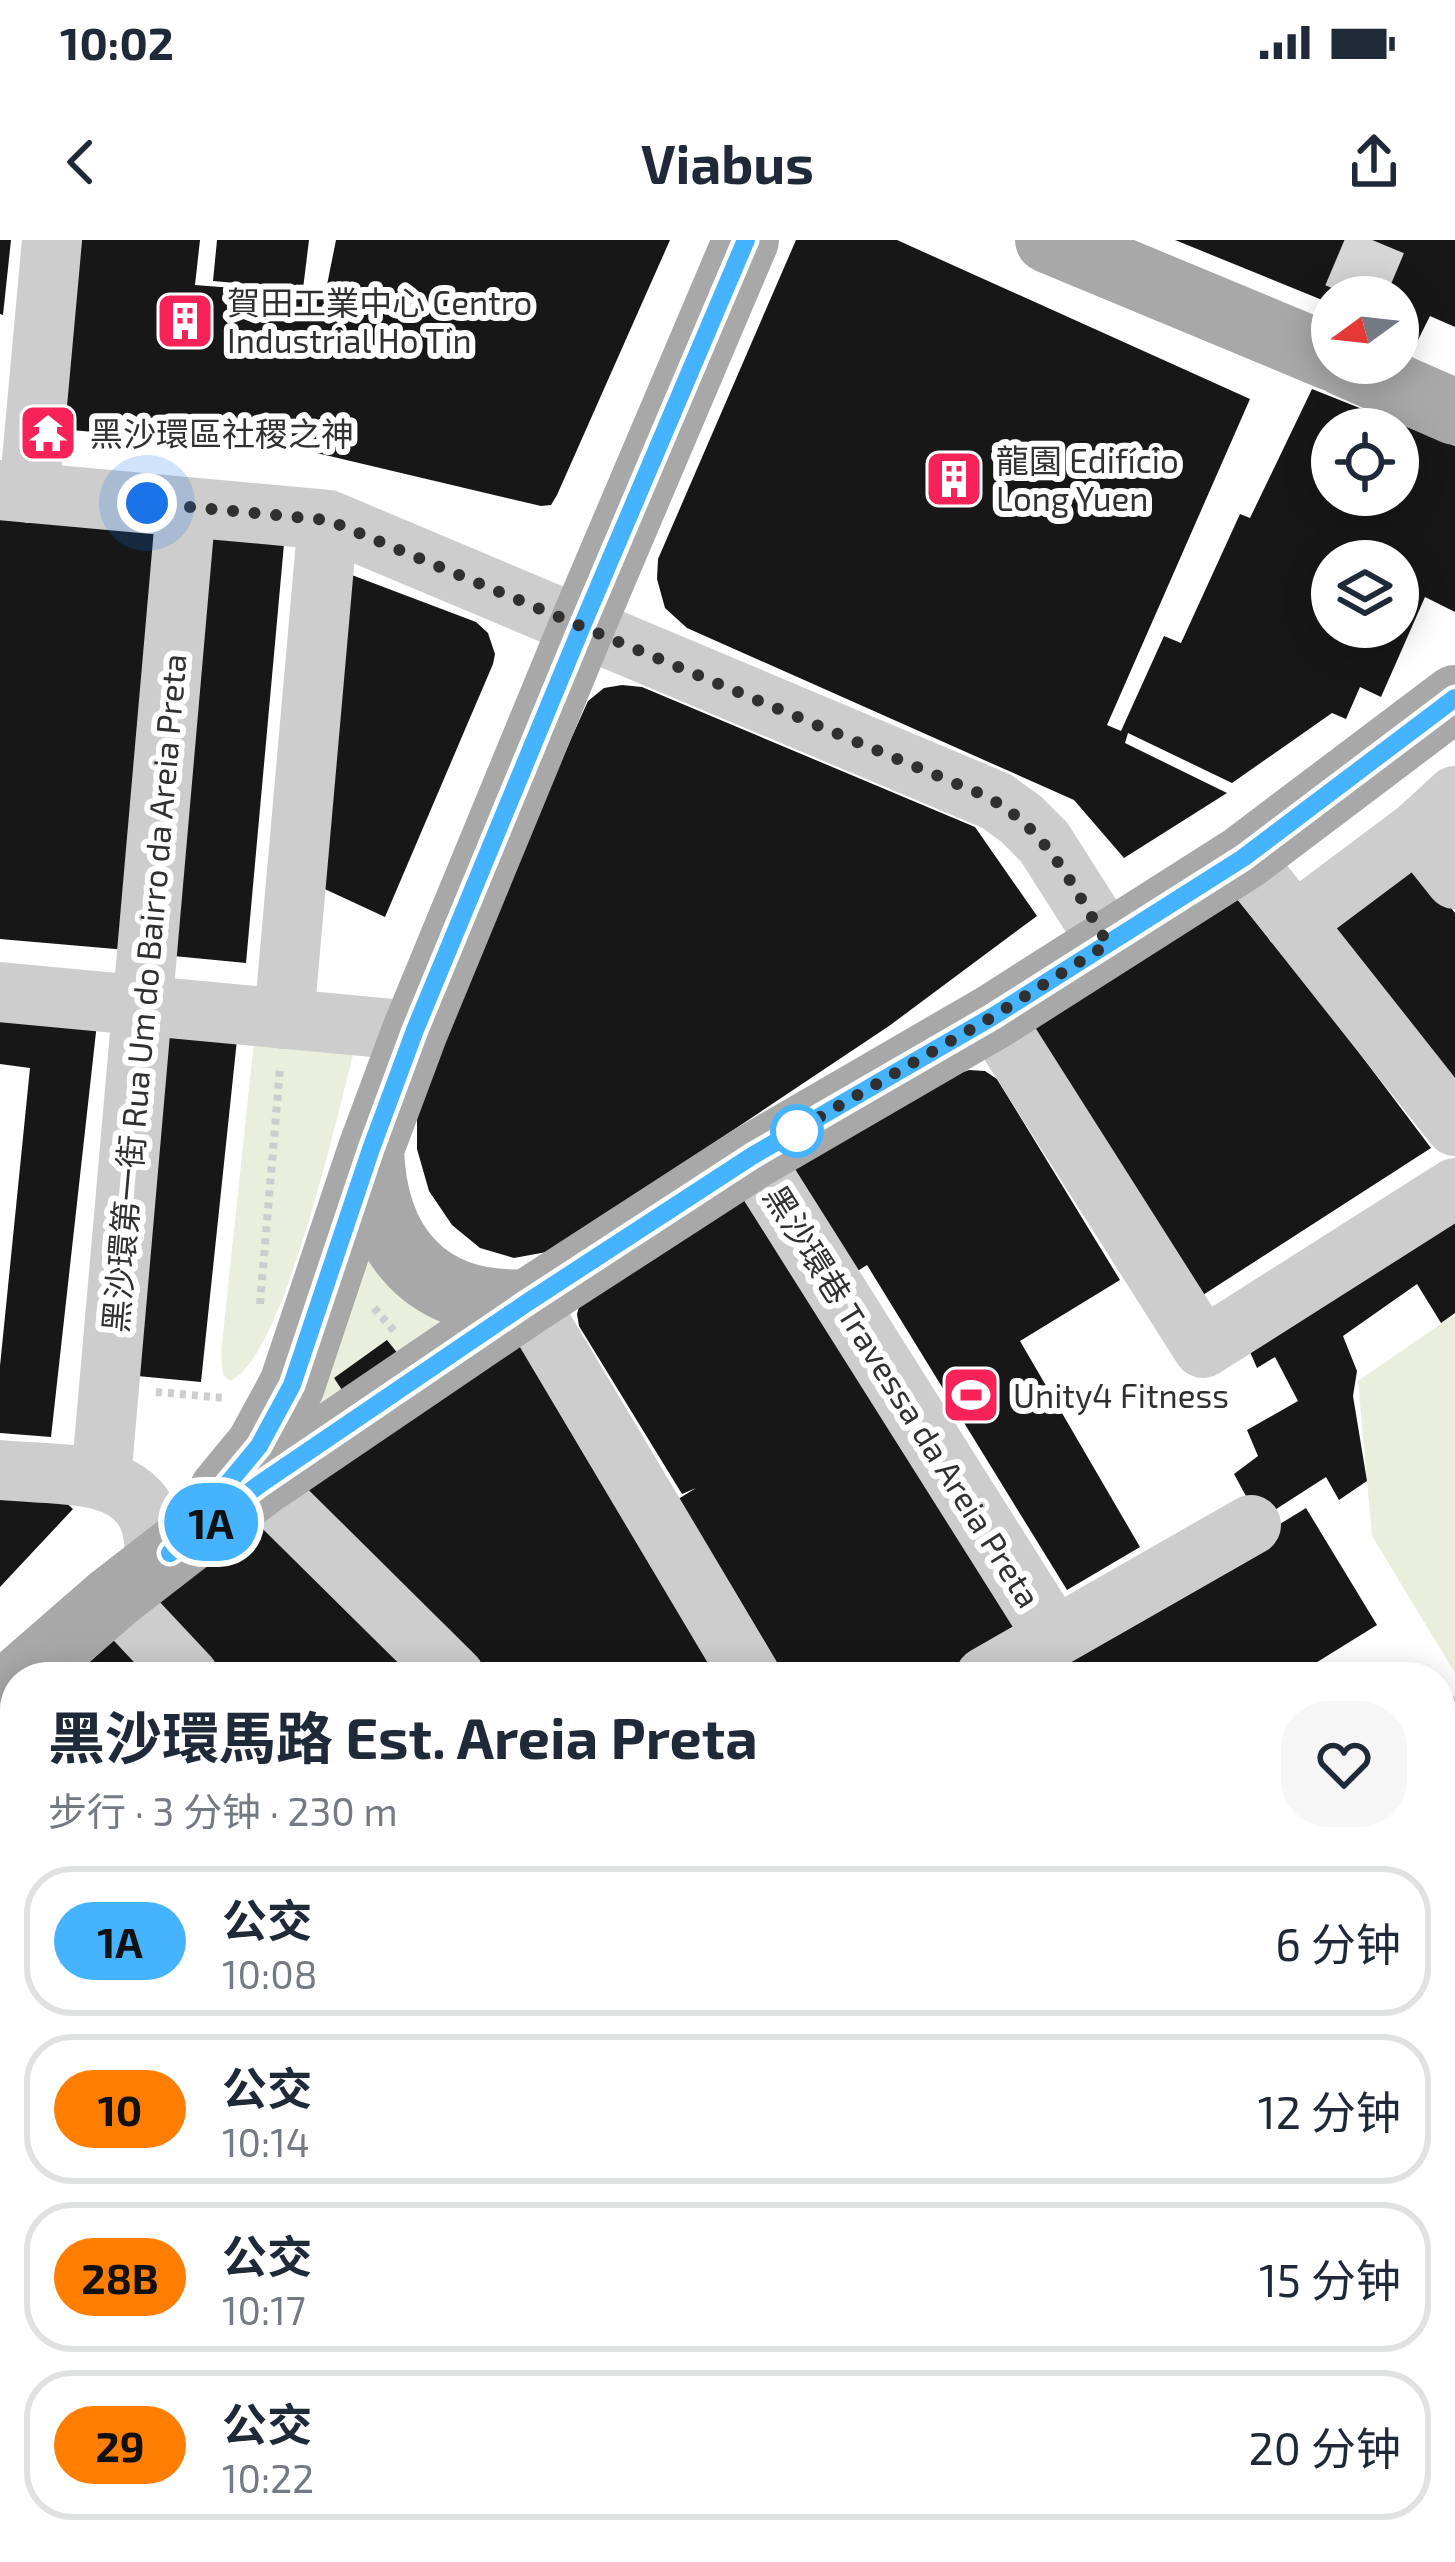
<!DOCTYPE html>
<html lang="zh">
<head>
<meta charset="utf-8">
<style>
	:root { --surface:#fff; --page:#f6f6f7; --text:#1f2937; --muted:#747a83; --line:#e0e1e3 }
	body { margin:0; font-family:"Exo 2","Noto Sans SC",sans-serif; background:var(--page); color:var(--text); height:100vh; display:flex; flex-direction:column; font-size:45px; white-space:nowrap }
	* { box-sizing:border-box; margin:0 }
	p { font-size:39px; color:var(--muted) }
	.icon { flex:none; width:66px; height:66px; fill:none; stroke:currentColor; stroke-width:2; stroke-linecap:round; stroke-linejoin:round }
	.map { position:relative; flex:1; overflow:hidden }
	.sheet { position:absolute; left:0px; top:1422px; width:1455px; height:900px; display:flex; flex-direction:column; background:var(--surface); border-radius:48px 48px 0 0; box-shadow:0 6px 30px #0003 }
	.sheet>* { flex:none }
	.badge { padding:0 24px; border-radius:39px; font-size:42px; line-height:78px }
	.needle { width:78px; rotate:255deg }
	.controls { position:absolute; left:1311px; top:36px; display:grid; gap:24px }
	.controls a { display:grid; place-items:center; width:108px; height:108px; border-radius:50%; background:var(--surface); box-shadow:0 6px 30px #0003; font-size:60px }
	.you { position:absolute; width:60px; height:60px; margin:-30px; border:9px solid #fff; border-radius:50%; background:#1a73e8; box-shadow:0 0 0 18px #1a73e833 }
	.map>.badge { position:absolute; translate:-50% -50%; box-shadow:0 0 0 6px #fff }
	.round { display:grid; place-items:center; flex:none; width:126px; height:126px; border-radius:48px; background:var(--page) }
	.overview { display:flex; align-items:center; justify-content:space-between; height:204px; padding:0 48px }
	h1 { font-size:57px; font-weight:700; line-height:90px }
	ul { padding:0; list-style:none }
	li { display:flex; align-items:center; gap:36px; height:150px; margin:0 24px 18px; padding:0 24px; border:6px solid var(--line); border-radius:48px }
	li div { flex:1 }
	li b { display:block; font-size:45px }
	li em { font-style:normal }
	li .badge { min-width:132px; font-weight:700; text-align:center }
	.status { display:flex; justify-content:space-between; align-items:center; height:84px; padding:0 60px; background:var(--surface); direction:ltr }
	.status svg { height:33px; fill:currentColor }
	header { display:flex; justify-content:space-between; align-items:center; height:156px; padding:0 48px; background:var(--surface); font-size:54px; font-weight:700 }
	.map>svg:first-child { display:block }
	.green { fill:#eaefdd }
	.building { fill:#171717; fill-rule:evenodd }
	.lines { fill:none; stroke-linecap:round; stroke-linejoin:round }
	.minor-tunnel { stroke:#d6d6d6; stroke-width:60; stroke-dasharray:60 30; stroke-linecap:butt }
	.path { stroke:#cdcdcd; stroke-width:8; stroke-dasharray:6 6; stroke-linecap:butt }
	.minor { stroke:#cdcdcd; stroke-width:60 }
	.major { stroke:#a8a8a8; stroke-width:66 }
	.line-casing { stroke:#fff; stroke-width:27 }
	.line { stroke:#46b3ff; stroke-width:18 }
	.walk { stroke:#303030; stroke-width:12; stroke-dasharray:0 21.6 }
	.stop-dot { fill:#fff; stroke:#46b3ff; stroke-width:6 }
	.labels { text-anchor:middle; dominant-baseline:central; stroke-width:12; stroke-linejoin:round; paint-order:stroke }
	.poi-label { font-size:33px; fill:#303030; stroke:#fff; text-anchor:start }
	.street-label { font-size:33px; fill:#303030; stroke:#fff }
</style>
</head>
<body>
<div class="status"><b>10:02</b><svg viewBox="0 0 49 12"><path d="M0 12V9h3v3zM5 12V6h3v6zM10 12V3h3v9zM15 12V0h3v12zM26 1h20v11H26zM47 4h2v5h-2z"/></svg></div>
<header><svg class="icon" aria-label="back" viewBox="0 0 24 24"><path d="M15 5l-7 7 7 7"/></svg>Viabus<svg class="icon" aria-label="share" viewBox="0 0 24 24"><path d="M12 15V3M7 8l5-5 5 5M5 13v7h14v-7"/></svg></header>
<div class="map">
<svg width="1455" height="2322" viewBox="0 0 1455 2322">
	<rect width="100%" height="100%" fill="#fff"/>
	<path class="green" d="M 254,801 L 353,815 C 337,876 283,1119 230,1141 L 223,1135 L 221,1113 Z
		M 367,994 L 446,1079 L 282,1209 Z
		M 1455,1074 L 1455,1433 L 1372,1296 L 1358,1141 Z
		M 1455,1478 L 1455,2322 L 155,2322 L 157,2307 L 1440,2307 L 1440,1489 Z"/>
	<path class="building" d="M 0,0 L 11,0 L 3,75 L 0,74 Z
		M 59,0 L 200,0 L 195,45 L 325,55 L 336,0 L 670,0 L 557,255 L 551,265 L 541,266 L 304,210 L 59,189 Z
		M 217,0 L 309,0 L 303,49 L 213,41 Z
		M 796,0 L 897,0 L 1250,159 L 1107,485 L 1121,491 L 1164,396 L 1181,403 L 1240,274 L 1250,278 L 1312,149 L 1455,206 L 1455,372 L 1425,357 L 1381,457 L 1360,447 L 1346,479 L 1332,473 L 1232,543 L 1128,493 L 1125,503 L 1227,553 L 1124,618 L 1074,560 L 687,388 L 665,368 L 657,339 L 658,319 ZM 1332,189 L 1398,189 L 1398,255 L 1332,255 ZM 1332,321 L 1398,321 L 1398,387 L 1332,387 Z
		M 1175,0 L 1455,0 L 1455,87 L 1430,76 L 1418,100 L 1398,91 L 1398,57 L 1332,57 L 1332,64 Z
		M 0,263 L 167,279 L 127,710 L 0,699 Z
		M 190,284 L 285,293 L 246,723 L 153,714 Z
		M 328,326 L 476,382 L 488,393 L 495,414 L 493,424 L 385,677 L 301,638 Z
		M 622,445 L 642,447 L 975,587 L 1037,676 L 889,786 L 552,1011 L 514,1018 L 480,1008 L 452,985 L 429,951 L 417,909 L 417,860 L 431,810 L 588,461 L 604,448 Z
		M 1407,611 L 1455,673 L 1455,845 L 1322,679 Z
		M 1237,659 L 1333,778 L 1431,908 L 1189,1064 L 1019,785 Z
		M 0,765 L 98,774 L 51,1197 L 0,1193 L 0,1126 L 30,828 L 0,824 Z
		M 151,781 L 238,790 L 201,1142 L 116,1134 Z
		M 969,830 L 985,831 L 997,839 L 1120,1040 L 1020,1101 L 1140,1307 L 1067,1350 L 867,1025 L 842,1041 L 777,930 L 952,836 Z
		M 751,945 L 1021,1385 L 935,1437 L 769,1437 L 667,1266 L 696,1248 L 682,1254 L 579,1086 L 577,1074 L 581,1060 Z
		M 1455,955 L 1455,1073 L 1441,1083 L 1417,1044 L 1343,1096 L 1357,1131 L 1353,1156 L 1367,1241 L 1339,1260 L 1326,1237 L 1259,1280 L 1234,1234 L 1258,1216 L 1247,1190 L 1298,1161 L 1275,1117 L 1257,1128 L 1250,1112 Z
		M 387,1100 L 403,1120 L 348,1159 L 334,1138 Z
		M 520,1102 L 726,1437 L 464,1437 L 280,1236 Z
		M 0,1241 L 48,1246 L 73,1269 L 0,1347 Z
		M 1306,1268 L 1377,1385 L 1293,1437 L 1031,1437 Z
		M 275,1273 L 440,1437 L 207,1437 L 146,1370 Z
		M 128,1387 L 174,1437 L 73,1437 Z
		M 0,1503 L 15,1511 L 15,1684 L 0,1700 Z
		M 15,1731 L 15,1854 L 0,1857 L 0,1746 Z
		M 15,1886 L 15,2035 L 0,2038 L 0,1889 Z
		M 0,2156 L 15,2156 L 15,2307 L 124,2307 L 124,2322 L 0,2322 Z"/>
	<g class="lines">
		<path class="minor-tunnel" d="M 1353,57 L 1377,0"/>
		<path class="path" d="M 260,1064 L 280,828
			M 374,1068 L 396,1093
			M 156,1152 L 225,1158
			M 1440,1468 L 1455,1455
			M 1440,1532 L 1455,1546
			M 1440,1685 L 1455,1686
			M 1440,1777 L 1455,1781
			M 1440,2133 L 1455,2116
			M 1096,2307 L 1131,2322
			M 425,2322 L 428,2307
			M 958,2322 L 975,2307"/>
		<path class="minor" d="M 0,250 L 328,280 L 996,561 L 1021,579 L 1044,602 L 1109,704
			M 29,253 L 52,0
			M 1417,591 L 1455,639
			M 1243,618 L 1455,886
			M 1294,683 L 1417,591 L 1455,556
			M 0,752 L 415,791
			M 993,777 L 1203,1108 L 1455,948
			M 284,779 L 328,280
			M 752,917 L 1054,1396
			M 528,1062 L 751,1437
			M 0,1230 C 73,1237 163,1224 154,1326
			M 101,1239 L 186,267
			M 260,1244 L 455,1437
			M 114,1357 L 189,1437
			M 985,1437 L 1251,1285
			M 0,1482 L 15,1498
			M 0,1744 L 15,1758
			M 0,1875 L 15,1872
			M 1455,1929 C 1432,1957 1445,1987 1455,2018
			M 0,2064 L 15,2062"/>
		<path class="major" d="M 1048,0 L 1332,118
			M 1343,123 L 1455,172
			M 371,909 C 374,1007 428,1068 528,1062
			M 222,1251 L 259,1206 L 292,1145 L 371,909 L 415,791 L 582,386 L 746,0
			M 22,1437 L 114,1357 L 260,1244 L 528,1062 L 752,917 L 993,777 L 1243,618 L 1455,458"/>
	</g>
	<g class="lines">
		<g class="line-casing">
			<path id="line" d="M 746,0 L 582,386 L 415,790 L 371,909 L 292,1145 L 259,1206 L 170,1313 L 260,1244 L 528,1062 L 752,916 L 992,777 L 1243,618 L 1455,458"/>
		</g>
		<use href="#line" class="line"/>
		<path class="walk" d="M 147,263 L 328,280 L 981,554 C 1045,584 1073,647 1108,704 L 992,777 L 792,893 L 797,891"/>
	</g>
	<defs>
		<g id="building-square" transform="scale(3)"><rect x="-9" y="-9" width="18" height="18" rx="4" fill="#f72358" stroke="#fff"/><path d="M-4-6H4V6H1V3H-1V6H-4ZM-2.5-4.3h1.7v1.8h-1.7ZM.8-4.3h1.7v1.8H.8ZM-2.5-1h1.7V.8h-1.7ZM.8-1h1.7V.8H.8Z" fill="#fff"/></g>
		<g id="temple-square" transform="scale(3)"><rect x="-9" y="-9" width="18" height="18" rx="4" fill="#f72358" stroke="#fff"/><path d="M0-6L5-2H3V0L6.5 2.5H4V6H1.5V3h-3V6H-4V2.5H-6.5L-3 0V-2H-5Z" fill="#fff"/></g>
		<g id="stadium-square" transform="scale(3)"><rect x="-9" y="-9" width="18" height="18" rx="4" fill="#f72358" stroke="#fff"/><path d="M0-5a6.5 5 0 1 0 0 10a6.5 5 0 1 0 0-10ZM-3.5-1.8h7v3.6h-7Z" fill="#fff"/></g>
	</defs>
	<g fill-rule="evenodd">
		<use href="#building-square" x="185" y="81"/>
		<use href="#temple-square" x="48" y="193"/>
		<use href="#building-square" x="954" y="239"/>
		<use href="#stadium-square" x="971" y="1155"/>
	</g>
	<circle class="stop-dot" cx="797" cy="891" r="24"/>
	<g class="labels">
		<g class="poi-label">
			<text x="227" y="62">賀田工業中心 Centro<tspan x="227" dy="38">Industrial Ho Tin</tspan></text>
			<text x="90" y="193">黑沙環區社稷之神</text>
			<text x="996" y="220">龍園 Edifício<tspan x="996" dy="38">Long Yuen</tspan></text>
			<text x="1013" y="1155">Unity4 Fitness</text>
		</g>
		<g class="street-label">
			<text transform="translate(144 753) rotate(-85)">黑沙環第一街 Rua Um do Bairro da Areia Preta</text>
			<text transform="translate(903 1156) rotate(58)">黑沙環巷 Travessa da Areia Preta</text>
		</g>
	</g>
</svg>
<div class="controls">
<a><svg class="needle" viewBox="-14 -14 28 28"><path d="M0-13l5 13h-10z" fill="#e53935"/><path d="M0 13l5-13h-10z" fill="#747a83"/></svg></a>
<a><svg class="icon" aria-label="locate" viewBox="0 0 24 24"><circle cx="12" cy="12" r="6"/><path d="M12 2v4M12 18v4M2 12h4M18 12h4"/></svg></a>
<a><svg class="icon" aria-label="layers" viewBox="0 0 24 24"><path d="M12 4l9 5-9 5-9-5zM3 14l9 5 9-5"/></svg></a>
</div>
<div class="you" style="left:147px;top:263px"></div>
<b class="badge" style="left:211px;top:1282px;background:#46b3ff;color:#111">1A</b>
<section class="sheet">
<div class="overview"><div><h1>黑沙環馬路 Est. Areia Preta</h1><p>步行 · 3 分钟 · 230 m</p></div><a class="round"><svg class="icon" aria-label="heart" viewBox="0 0 24 24"><path d="M12 20l-8-8c-3-5 5-10 8-4 3-6 11-1 8 4z"/></svg></a></div>
<ul>
<li><span class="badge" style="background:#46b3ff;color:#111">1A</span><div><b>公交</b><p>10:08</p></div><em>6 分钟</em></li>
<li><span class="badge" style="background:#ff7d00;color:#111">10</span><div><b>公交</b><p>10:14</p></div><em>12 分钟</em></li>
<li><span class="badge" style="background:#ff7d00;color:#111">28B</span><div><b>公交</b><p>10:17</p></div><em>15 分钟</em></li>
<li><span class="badge" style="background:#ff7d00;color:#111">29</span><div><b>公交</b><p>10:22</p></div><em>20 分钟</em></li>
</ul>
</section>
</div>
</body>
</html>
